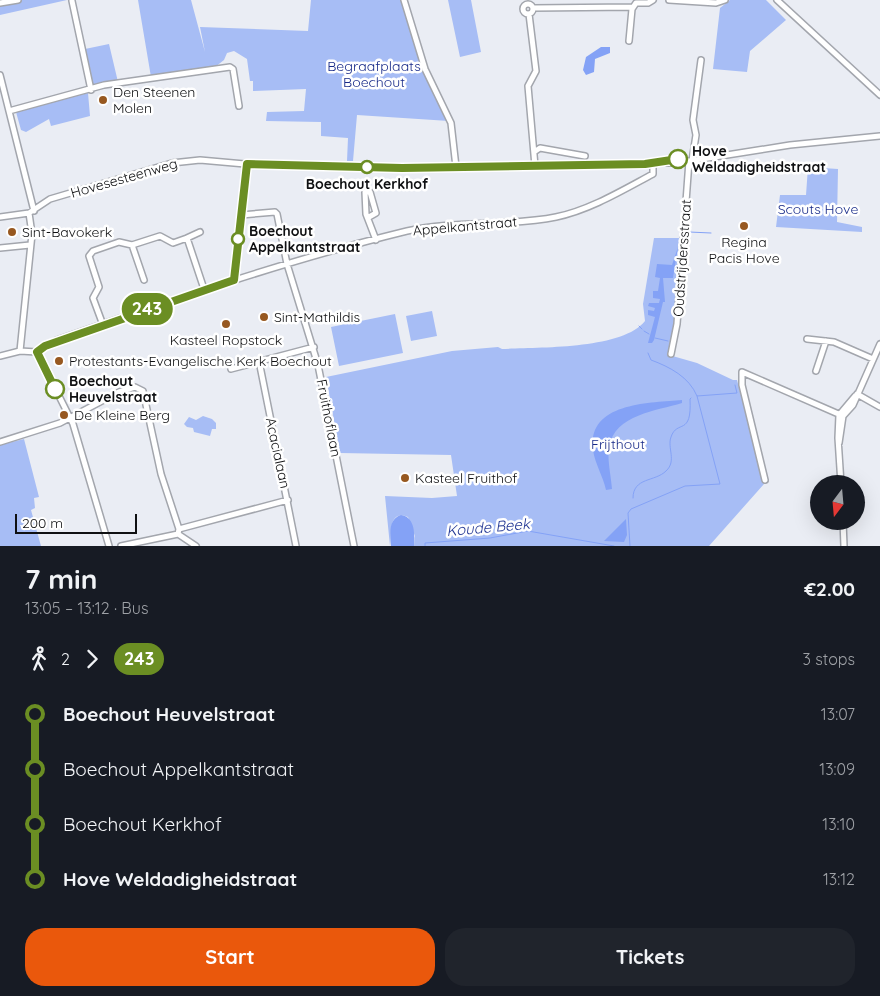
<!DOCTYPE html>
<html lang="en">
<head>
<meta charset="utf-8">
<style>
	:root { --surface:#171b24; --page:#20242c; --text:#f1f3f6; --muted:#9ea1a6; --accent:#ea580c }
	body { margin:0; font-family:Quicksand,sans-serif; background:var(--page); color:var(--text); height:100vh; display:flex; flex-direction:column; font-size:19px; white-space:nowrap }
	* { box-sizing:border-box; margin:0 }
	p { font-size:16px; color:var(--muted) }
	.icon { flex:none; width:28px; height:28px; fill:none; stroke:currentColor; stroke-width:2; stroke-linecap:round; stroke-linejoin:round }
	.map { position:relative; height:546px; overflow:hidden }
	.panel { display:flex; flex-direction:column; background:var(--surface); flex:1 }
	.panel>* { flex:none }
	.badge { padding:0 10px; border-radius:16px; font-size:18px; line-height:32px }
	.needle { width:32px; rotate:196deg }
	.controls { position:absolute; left:810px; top:475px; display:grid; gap:10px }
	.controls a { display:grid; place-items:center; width:55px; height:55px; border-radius:50%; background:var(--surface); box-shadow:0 5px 20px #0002; font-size:25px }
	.scale { position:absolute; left:15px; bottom:12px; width:122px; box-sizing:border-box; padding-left:5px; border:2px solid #0f1012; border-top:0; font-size:14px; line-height:18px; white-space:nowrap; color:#0f1012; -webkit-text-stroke:4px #fff; paint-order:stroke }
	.map>.badge { position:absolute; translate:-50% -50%; box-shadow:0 0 0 2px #fff }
	.legs { display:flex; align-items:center; gap:8px; height:55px; padding:0 25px; font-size:16px }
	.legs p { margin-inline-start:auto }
	.headline { display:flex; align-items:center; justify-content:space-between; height:85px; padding:0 25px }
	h1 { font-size:28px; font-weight:700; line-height:38px }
	.button { display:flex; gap:10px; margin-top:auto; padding:10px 25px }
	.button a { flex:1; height:58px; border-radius:20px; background:var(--accent); color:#fff; font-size:20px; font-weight:700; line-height:58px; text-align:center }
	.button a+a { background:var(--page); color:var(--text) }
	ul { padding:0 25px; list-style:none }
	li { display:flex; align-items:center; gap:18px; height:55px; font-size:19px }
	li i { display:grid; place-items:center; width:8px; height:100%; margin:0 6px; background:currentColor }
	li i::after { content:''; width:12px; height:12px; margin:-6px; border:4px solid; border-radius:50%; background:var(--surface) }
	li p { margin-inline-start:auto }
	li:first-child i { background:linear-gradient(#0000 50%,currentColor 0) }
	li:last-child i { background:linear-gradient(currentColor 50%,#0000 0) }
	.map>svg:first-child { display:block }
	.green { fill:#a7bdf5 }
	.water { fill:#84a2f6 }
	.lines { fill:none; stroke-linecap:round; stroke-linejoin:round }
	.stream { stroke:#84a2f6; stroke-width:1 }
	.minor-casing { stroke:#a3a6ad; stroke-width:8 }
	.minor { stroke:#fff; stroke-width:5 }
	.line-1-casing { stroke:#fff; stroke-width:11 }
	.line-1 { stroke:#6b8e23; stroke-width:8 }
	.poi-dot { fill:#975820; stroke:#fff; stroke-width:2 }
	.stop-1-dot { fill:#fff; stroke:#6b8e23; stroke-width:2.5 }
	.labels { text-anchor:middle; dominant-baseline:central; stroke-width:5; stroke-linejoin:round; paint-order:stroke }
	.park-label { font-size:14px; fill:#182b89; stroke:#fff }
	.poi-label { font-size:14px; fill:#0f1012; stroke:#fff; text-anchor:start }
	.stop-label { font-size:14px; font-weight:bold; fill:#0f1012; stroke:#fff; text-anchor:start }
	.street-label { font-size:14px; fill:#0f1012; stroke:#fff }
	.water-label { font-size:15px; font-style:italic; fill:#1f3492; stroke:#fff }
</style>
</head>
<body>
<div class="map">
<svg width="880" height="546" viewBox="0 0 880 546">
	<rect width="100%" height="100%" fill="#eaedf4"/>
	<path class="green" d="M 0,0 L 67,0 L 0,15 Z
		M 138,0 L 191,0 L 205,52 L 200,27 L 308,31 L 311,0 L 402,0 L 422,68 L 449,121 L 357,115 L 353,161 L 347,161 L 348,138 L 321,136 L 321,122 L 266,121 L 267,112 L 304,111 L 306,89 L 253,91 L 253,81 L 250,81 L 247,59 L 234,51 L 227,53 L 224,60 L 215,67 L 151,77 Z
		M 448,0 L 471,0 L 481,52 L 460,57 Z
		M 730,0 L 766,0 L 786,20 L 750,51 L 747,72 L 713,69 L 720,8 Z
		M 109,44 L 118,82 L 95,87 L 92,85 L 85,49 Z
		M 88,93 L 90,116 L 51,126 L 49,119 L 26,132 L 21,130 L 16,112 Z
		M 808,167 L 838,169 L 837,222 L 862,227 L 862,232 L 776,227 L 780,195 L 806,195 Z
		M 654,238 L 681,238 L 674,330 L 669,355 L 697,363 L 733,380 L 737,380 L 764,484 L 709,546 L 414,546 L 415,536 L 408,517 C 386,509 393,537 390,546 L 385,496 L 432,498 L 457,496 L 451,455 L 340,453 L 326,377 L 452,351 L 498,347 L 502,349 C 537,347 622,350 645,321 L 643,304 Z
		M 432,311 L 437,336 L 411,341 L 406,316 Z
		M 395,314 L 403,353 L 339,366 L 331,327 Z
		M 189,417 L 196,420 L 203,416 L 212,419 L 216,423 L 216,429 L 212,429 L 210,436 L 194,432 L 193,428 L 187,427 L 184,424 Z
		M 24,439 L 39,497 L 34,498 L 35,508 L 31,510 L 41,546 L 0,546 L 0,445 Z"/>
	<path class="water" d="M 601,47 L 610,47 L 610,53 L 595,59 L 594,72 L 586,75 L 583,70 L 586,57 Z
		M 678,247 L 673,278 L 663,278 L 665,302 L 663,302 L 654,340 L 652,343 L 648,343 L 655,317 L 648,315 L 648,310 L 654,311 L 655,308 L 648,306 L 649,303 L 659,303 L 660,299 L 653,298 L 653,291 L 658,291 L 660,278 L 655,277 L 657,264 L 672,265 Z
		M 682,400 L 682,403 C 657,411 615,414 609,447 C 607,459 611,476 612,489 L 606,490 C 603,476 595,464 593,450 C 587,402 650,403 682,400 Z
		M 401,515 C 415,517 415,534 414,546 L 391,546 C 391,534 387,520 401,515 Z
		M 626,519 L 627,535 L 624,542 L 604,541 Z"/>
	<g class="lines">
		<path class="stream" d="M 689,232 L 711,233
			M 639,326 L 642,329
			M 644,331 L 649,334
			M 655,338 L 668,341
			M 648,353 L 651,360 C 670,367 689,377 697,396 L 737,393 L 735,385
			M 633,498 C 633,477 655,482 666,471 C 677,461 667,448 671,437 C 677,419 692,437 690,399 L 691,398
			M 425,546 L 425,543 L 490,538 L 528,531 L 614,546
			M 630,546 L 628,513 L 631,509 L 685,486 L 720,484 L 697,396"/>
		<g class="minor-casing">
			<path id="minor" d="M 404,0 L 425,69 L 451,123 L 456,167
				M 669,0 L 716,3 L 725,0
				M 777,0 L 880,95
				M 72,1 L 91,90
				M 0,3 L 18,0
				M523 9a5 5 0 1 1 10 0a5 5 0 1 1-10 0Z
				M 533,8 L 633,7
				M 529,14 L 536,71 L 528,86 L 535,166
				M 629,41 L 632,9 L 636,3 L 648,3 L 653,0
				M 0,75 L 34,211
				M 9,111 L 104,85 L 230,67 L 233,69 L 239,106
				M 534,152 L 540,148 L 585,156
				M 692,161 L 696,135 L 693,120 L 701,60
				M 668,163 L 689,161 L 790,145 L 880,136
				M 241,215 L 275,212 L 277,214 L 287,264 L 318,365 L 354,546
				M 0,217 L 29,213 L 50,199 L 172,163 L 200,160 L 257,165 L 402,168 L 635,165 C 654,164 670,158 689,161
				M 369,217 L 376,213 L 370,192 L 365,192 L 366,214 L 376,240
				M 187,238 L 200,232
				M 132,245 L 144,280
				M 0,248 L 30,245
				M 234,280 L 247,164
				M 103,325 L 93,298 L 99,287 L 89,256 L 93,251 L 119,242 L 132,245 L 160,236 L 173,243 L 187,238 L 204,289
				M 807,339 L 834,342 L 873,359
				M 20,351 L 32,234 L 29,213
				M 37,352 L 57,340 C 172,300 288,260 407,231 C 456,220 507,227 556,217 C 590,210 623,190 653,174 L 653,164
				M 37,352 L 73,424 L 109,546
				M 671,354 L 677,324 L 689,161
				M 0,356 L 20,351 L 37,352
				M 259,361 L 296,546
				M 231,369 L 314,347
				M 816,371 L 826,341
				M 857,394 L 880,407
				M 0,442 L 60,423 L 119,392 L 135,387 L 143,391 L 161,474 L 179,529 L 178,534
				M 839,443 L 843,416 L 853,405 L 880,344
				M 765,480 L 742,385 L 742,372 L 843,416
				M 841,484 L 838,438 L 839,415 L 855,396
				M 843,521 L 844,546
				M 179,529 L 288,500
				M 178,534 L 196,546
				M 121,546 L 178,534"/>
		</g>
		<use href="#minor" class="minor"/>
	</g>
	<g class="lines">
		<g class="line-1-casing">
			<path id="line-1" d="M 55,389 L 37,352 L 45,346 L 234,280 L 247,164 L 402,168 L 645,164 L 678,159"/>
		</g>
		<use href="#line-1" class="line-1"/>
	</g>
	<g class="poi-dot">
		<circle cx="103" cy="100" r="5"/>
		<circle cx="744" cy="226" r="5"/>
		<circle cx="12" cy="232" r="5"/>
		<circle cx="264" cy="317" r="5"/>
		<circle cx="226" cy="324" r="5"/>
		<circle cx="59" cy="361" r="5"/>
		<circle cx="64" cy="415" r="5"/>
		<circle cx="405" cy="478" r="5"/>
	</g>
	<g class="stop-1-dot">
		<circle cx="678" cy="159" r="9"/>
		<circle cx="367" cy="167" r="6"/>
		<circle cx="238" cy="239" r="6"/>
		<circle cx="55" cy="389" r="9"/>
	</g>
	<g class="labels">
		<g class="park-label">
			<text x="374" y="66">Begraafplaats<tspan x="374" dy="16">Boechout</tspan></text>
			<text x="818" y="209">Scouts Hove</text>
			<text x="618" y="444">Frijthout</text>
		</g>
		<g class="poi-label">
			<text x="113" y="92">Den Steenen<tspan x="113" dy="16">Molen</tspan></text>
			<text x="22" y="232">Sint-Bavokerk</text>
			<text x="744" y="242" text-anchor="middle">Regina<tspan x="744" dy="16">Pacis Hove</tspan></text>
			<text x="274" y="317">Sint-Mathildis</text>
			<text x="226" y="340" text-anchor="middle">Kasteel Ropstock</text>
			<text x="69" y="361">Protestants-Evangelische Kerk Boechout</text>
			<text x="74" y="415">De Kleine Berg</text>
			<text x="415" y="478">Kasteel Fruithof</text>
		</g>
		<g class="stop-label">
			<text x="692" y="151">Hove<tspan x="692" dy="16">Weldadigheidstraat</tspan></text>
			<text x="367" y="184" text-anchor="middle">Boechout Kerkhof</text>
			<text x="249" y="231">Boechout<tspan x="249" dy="16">Appelkantstraat</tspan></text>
			<text x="69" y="381">Boechout<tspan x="69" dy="16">Heuvelstraat</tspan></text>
		</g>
		<g class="street-label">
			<text transform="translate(124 178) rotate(-16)">Hovesesteenweg</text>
			<text transform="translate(465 226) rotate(-5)">Appelkantstraat</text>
			<text transform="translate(682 258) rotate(-86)">Oudstrijdersstraat</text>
			<text transform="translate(329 418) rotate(79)">Fruithoflaan</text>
			<text transform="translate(278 453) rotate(78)">Acacialaan</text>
		</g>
		<g class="water-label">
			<text transform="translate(488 527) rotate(-5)">Koude Beek</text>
		</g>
	</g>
</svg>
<div class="controls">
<a><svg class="needle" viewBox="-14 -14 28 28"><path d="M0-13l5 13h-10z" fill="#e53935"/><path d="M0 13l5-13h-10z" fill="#9ea1a6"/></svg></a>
</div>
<div class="scale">200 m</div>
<b class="badge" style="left:147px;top:309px;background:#6b8e23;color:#fff">243</b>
</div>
<section class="panel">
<div class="headline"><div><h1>7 min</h1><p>13:05 – 13:12 · Bus</p></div><b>€2.00</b></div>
<div class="legs"><svg class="icon" aria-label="walk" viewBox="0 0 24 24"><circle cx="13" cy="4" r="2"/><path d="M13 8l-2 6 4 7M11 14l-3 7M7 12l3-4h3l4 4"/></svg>2<svg class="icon" aria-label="forward" viewBox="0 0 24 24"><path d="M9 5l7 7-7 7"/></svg><b class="badge" style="background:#6b8e23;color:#fff">243</b><p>3 stops</p></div>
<ul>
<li><i style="color:#6b8e23"></i><b>Boechout Heuvelstraat</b><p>13:07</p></li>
<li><i style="color:#6b8e23"></i><span>Boechout Appelkantstraat</span><p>13:09</p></li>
<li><i style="color:#6b8e23"></i><span>Boechout Kerkhof</span><p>13:10</p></li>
<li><i style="color:#6b8e23"></i><b>Hove Weldadigheidstraat</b><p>13:12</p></li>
</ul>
<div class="button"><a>Start</a><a>Tickets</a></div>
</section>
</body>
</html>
